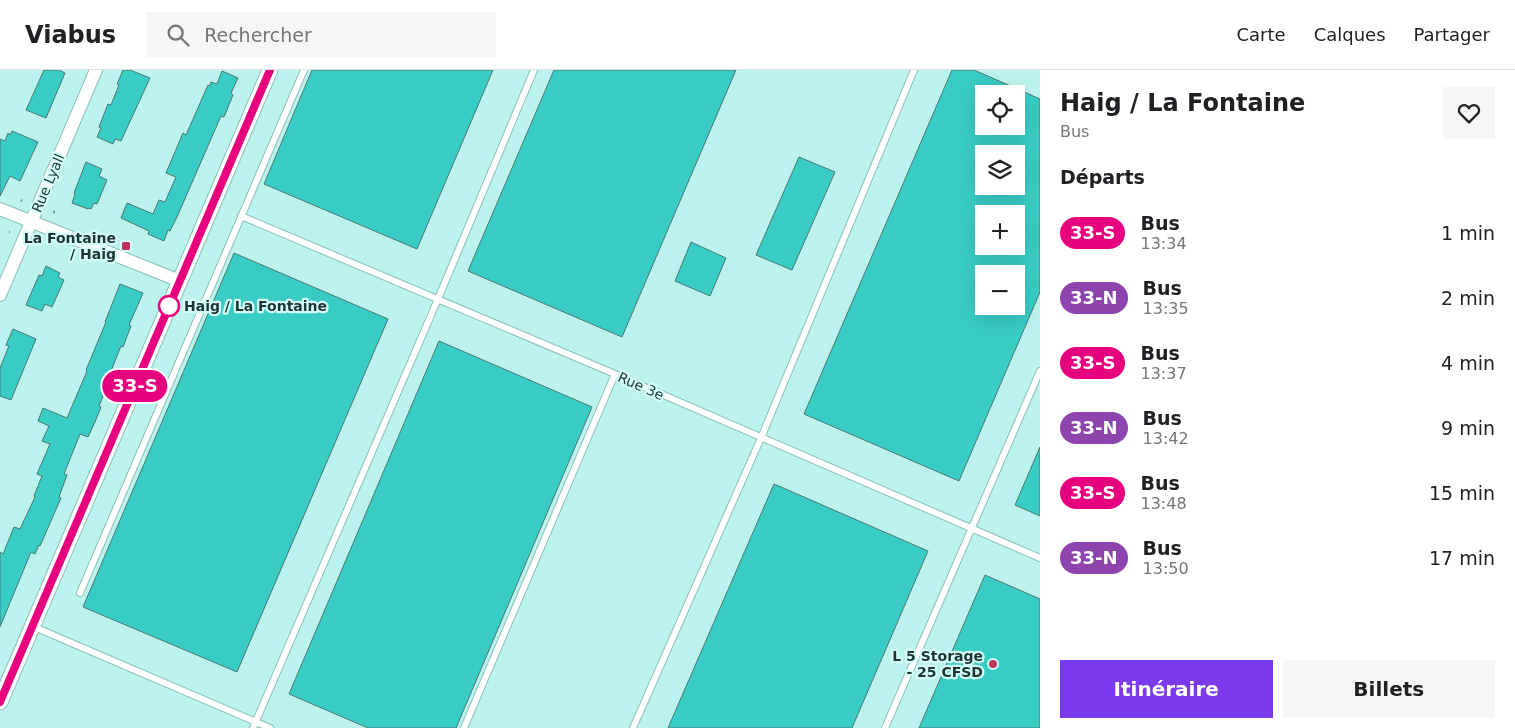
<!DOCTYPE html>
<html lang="fr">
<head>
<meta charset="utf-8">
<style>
	:root { --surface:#fff; --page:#f6f6f6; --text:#202124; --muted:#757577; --line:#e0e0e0; --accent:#7c3aed }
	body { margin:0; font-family:"DejaVu Sans",sans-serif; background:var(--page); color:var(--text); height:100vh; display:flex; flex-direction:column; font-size:19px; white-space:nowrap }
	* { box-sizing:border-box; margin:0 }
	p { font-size:16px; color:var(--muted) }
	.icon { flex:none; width:28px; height:28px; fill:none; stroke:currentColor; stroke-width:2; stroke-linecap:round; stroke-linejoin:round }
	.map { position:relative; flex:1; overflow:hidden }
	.sheet { display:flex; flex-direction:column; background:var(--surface); width:475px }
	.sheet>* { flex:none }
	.badge { padding:0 10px; border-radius:16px; font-size:18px; line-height:32px }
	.tools { position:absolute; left:975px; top:15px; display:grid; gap:10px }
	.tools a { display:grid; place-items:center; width:50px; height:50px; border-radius:0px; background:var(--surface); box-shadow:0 5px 20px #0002; font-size:25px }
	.map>.badge { position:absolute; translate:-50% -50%; box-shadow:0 0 0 2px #fff }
	h2 { padding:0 20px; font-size:19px; line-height:45px }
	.round { display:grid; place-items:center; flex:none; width:52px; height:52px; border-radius:0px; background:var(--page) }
	.overview { display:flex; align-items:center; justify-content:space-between; height:85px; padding:0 20px }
	h1 { font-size:24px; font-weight:800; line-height:38px }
	.button { display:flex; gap:10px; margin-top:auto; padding:10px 20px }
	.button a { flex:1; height:58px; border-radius:0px; background:var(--accent); color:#fff; font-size:20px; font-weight:800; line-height:58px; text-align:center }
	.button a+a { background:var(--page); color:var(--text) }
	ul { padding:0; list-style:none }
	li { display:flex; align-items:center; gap:15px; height:65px; padding:0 20px }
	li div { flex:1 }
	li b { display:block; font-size:19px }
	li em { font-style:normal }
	li .badge { min-width:55px; font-weight:700; text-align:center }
	header { display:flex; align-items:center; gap:30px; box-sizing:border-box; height:70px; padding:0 25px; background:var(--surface); border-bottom:1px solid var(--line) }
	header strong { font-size:24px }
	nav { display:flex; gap:28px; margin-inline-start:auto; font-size:18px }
	.search { width:350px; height:45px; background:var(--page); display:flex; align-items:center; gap:12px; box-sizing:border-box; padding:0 18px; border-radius:0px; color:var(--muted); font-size:19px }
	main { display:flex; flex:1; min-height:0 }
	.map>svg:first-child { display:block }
	.building { fill:#39ccc4; stroke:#467874; fill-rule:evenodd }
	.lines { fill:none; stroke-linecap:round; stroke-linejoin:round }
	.service-casing { stroke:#8bbfba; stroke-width:8 }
	.minor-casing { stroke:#8bbfba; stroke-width:14 }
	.tertiary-casing { stroke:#8bbfba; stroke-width:17 }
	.path { stroke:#709793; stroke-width:2.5; stroke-dasharray:2.5 4; stroke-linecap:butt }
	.service { stroke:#fff; stroke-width:6 }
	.minor { stroke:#fff; stroke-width:12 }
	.tertiary { stroke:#fff; stroke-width:15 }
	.line-casing { stroke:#fff; stroke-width:11 }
	.line { stroke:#e6007e; stroke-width:8 }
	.poi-dot { fill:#c1325a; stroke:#d3fef9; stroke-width:2 }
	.stop-dot { fill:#fff; stroke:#e6007e; stroke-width:2.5 }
	.labels { text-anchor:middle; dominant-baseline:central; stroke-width:4.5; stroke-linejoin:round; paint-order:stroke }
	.street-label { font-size:14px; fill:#1f3533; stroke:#d3fef9 }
	.poi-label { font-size:14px; font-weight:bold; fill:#1f3533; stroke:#d3fef9; text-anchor:end }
	.stop-label { font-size:14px; font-weight:bold; fill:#1f3533; stroke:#d3fef9; text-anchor:start }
</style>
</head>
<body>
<header>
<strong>Viabus</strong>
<div class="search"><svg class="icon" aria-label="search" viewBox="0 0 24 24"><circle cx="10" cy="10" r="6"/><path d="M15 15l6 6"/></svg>Rechercher</div>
<nav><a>Carte</a><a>Calques</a><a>Partager</a></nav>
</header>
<main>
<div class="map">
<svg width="1040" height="658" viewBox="0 0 1040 658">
	<rect width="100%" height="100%" fill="#bdf3ee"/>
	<path class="building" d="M 44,0 L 59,0 L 65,3 L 46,48 L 26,40 Z
		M 123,0 L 130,0 L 150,8 L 121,71 L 115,69 L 113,74 L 97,67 L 101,58 L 99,57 L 108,34 L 111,35 L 119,15 L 117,14 Z
		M 312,0 L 493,0 L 417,179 L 264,114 Z
		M 554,0 L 736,0 L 622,267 L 468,201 Z
		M 952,0 L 974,0 L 1040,29 L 1040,222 L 959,411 L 804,344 ZM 984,24 L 1016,24 L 1016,56 L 984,56 ZM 984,84 L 1016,84 L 1016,116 L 984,116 ZM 984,144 L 1016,144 L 1016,176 L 984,176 ZM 984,204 L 1016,204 L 1016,236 L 984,236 Z
		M 222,1 L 238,8 L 231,23 L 233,25 L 224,47 L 221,46 L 177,147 L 170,161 L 168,160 L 164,171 L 148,164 L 149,161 L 121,148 L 127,133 L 153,144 L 159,130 L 165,132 L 176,107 L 166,103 L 183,63 L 186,65 L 208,15 L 210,16 L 211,12 L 217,14 Z
		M 12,61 L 38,72 L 20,111 L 10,106 L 0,126 L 0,69 L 5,71 L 8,63 L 10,65 Z
		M 799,87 L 835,102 L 792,200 L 756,185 Z
		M 86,92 L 102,99 L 99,106 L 107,110 L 97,134 L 94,133 L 91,139 L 88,138 L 88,139 L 72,133 L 75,124 L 74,123 Z
		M 691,172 L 726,188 L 710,226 L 675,211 Z
		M 234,183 L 388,249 L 237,602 L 83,537 Z
		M 46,196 L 60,203 L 58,207 L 64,210 L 52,237 L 45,234 L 42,241 L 26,235 L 39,205 L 42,206 Z
		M 120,214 L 143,223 L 129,255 L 131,256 L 123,277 L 121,276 L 111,301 L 112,301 L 111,307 L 99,336 L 101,337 L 95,352 L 88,367 L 80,364 L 64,404 L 67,405 L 59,427 L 61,428 L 40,476 L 39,475 L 35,484 L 31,482 L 0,557 L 0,482 L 3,484 L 14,457 L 20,459 L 35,427 L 34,426 L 42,406 L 37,404 L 50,374 L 42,371 L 49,356 L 38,351 L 43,338 L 67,348 L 87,301 L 86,300 L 106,252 L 105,252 Z
		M 13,259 L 36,269 L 11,330 L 0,326 L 0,298 L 9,276 L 6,275 Z
		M 439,271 L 592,337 L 456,658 L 368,658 L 289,624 Z
		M 1040,377 L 1040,446 L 1015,435 Z
		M 774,414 L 928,481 L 852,658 L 668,658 Z
		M 985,505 L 1040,529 L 1040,658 L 919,658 Z"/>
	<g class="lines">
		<g class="service-casing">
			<path id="service" d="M 241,146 L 615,304 L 1040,488
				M 80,523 L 304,0
				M 32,556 L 270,658
				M 253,658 L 438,229 L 534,0
				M 464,658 L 615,304
				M 633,658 L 761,368 L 914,0
				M 885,658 L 1040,301"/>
		</g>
		<g class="minor-casing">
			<path id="minor" d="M 0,139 L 180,211
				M 0,225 L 96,0"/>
		</g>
		<g class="tertiary-casing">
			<path id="tertiary" d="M 0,632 L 270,0"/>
		</g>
		<path class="path" d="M 21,130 L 22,131
			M 53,142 L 55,142
			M 9,162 L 10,162
			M 41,173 L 41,175"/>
		<use href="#service" class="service"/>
		<use href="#minor" class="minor"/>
		<use href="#tertiary" class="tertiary"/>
	</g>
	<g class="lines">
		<g class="line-casing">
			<path id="line" d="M 0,632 L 270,0"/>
		</g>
		<use href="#line" class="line"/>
	</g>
	<g class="poi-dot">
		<rect x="121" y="171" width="10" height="10" rx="2.5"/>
		<circle cx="993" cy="594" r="5"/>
	</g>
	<circle class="stop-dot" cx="169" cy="236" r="10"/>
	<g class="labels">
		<g class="street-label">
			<text transform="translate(48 113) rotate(-67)">Rue Lyall</text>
			<text transform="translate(641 316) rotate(24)">Rue 3e</text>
		</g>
		<g class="poi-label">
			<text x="116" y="168">La Fontaine<tspan x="116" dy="16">/ Haig</tspan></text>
			<text x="983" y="586">L 5 Storage<tspan x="983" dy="16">- 25 CFSD</tspan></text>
		</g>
		<g class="stop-label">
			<text x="184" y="236">Haig / La Fontaine</text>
		</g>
	</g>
</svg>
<div class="tools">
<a><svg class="icon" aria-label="locate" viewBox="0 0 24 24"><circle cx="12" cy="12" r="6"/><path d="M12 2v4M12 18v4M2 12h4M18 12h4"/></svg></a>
<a><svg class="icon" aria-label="layers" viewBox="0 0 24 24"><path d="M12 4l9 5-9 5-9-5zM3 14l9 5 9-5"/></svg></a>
<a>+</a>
<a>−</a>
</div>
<b class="badge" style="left:135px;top:316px;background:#e6007e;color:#fff">33-S</b>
</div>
<section class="sheet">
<div class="overview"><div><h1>Haig / La Fontaine</h1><p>Bus</p></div><a class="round"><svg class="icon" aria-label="heart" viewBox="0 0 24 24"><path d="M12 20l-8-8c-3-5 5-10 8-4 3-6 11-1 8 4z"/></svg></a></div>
<h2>Départs</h2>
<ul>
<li><span class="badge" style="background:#e6007e;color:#fff">33-S</span><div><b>Bus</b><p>13:34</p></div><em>1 min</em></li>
<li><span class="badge" style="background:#8e44ad;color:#fff">33-N</span><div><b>Bus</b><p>13:35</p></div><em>2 min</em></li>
<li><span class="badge" style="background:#e6007e;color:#fff">33-S</span><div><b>Bus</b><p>13:37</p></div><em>4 min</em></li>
<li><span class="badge" style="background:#8e44ad;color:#fff">33-N</span><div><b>Bus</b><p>13:42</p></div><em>9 min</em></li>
<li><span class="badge" style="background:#e6007e;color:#fff">33-S</span><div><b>Bus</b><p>13:48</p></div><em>15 min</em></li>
<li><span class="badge" style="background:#8e44ad;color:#fff">33-N</span><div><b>Bus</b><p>13:50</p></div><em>17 min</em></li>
</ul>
<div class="button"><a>Itinéraire</a><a>Billets</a></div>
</section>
</main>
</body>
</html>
